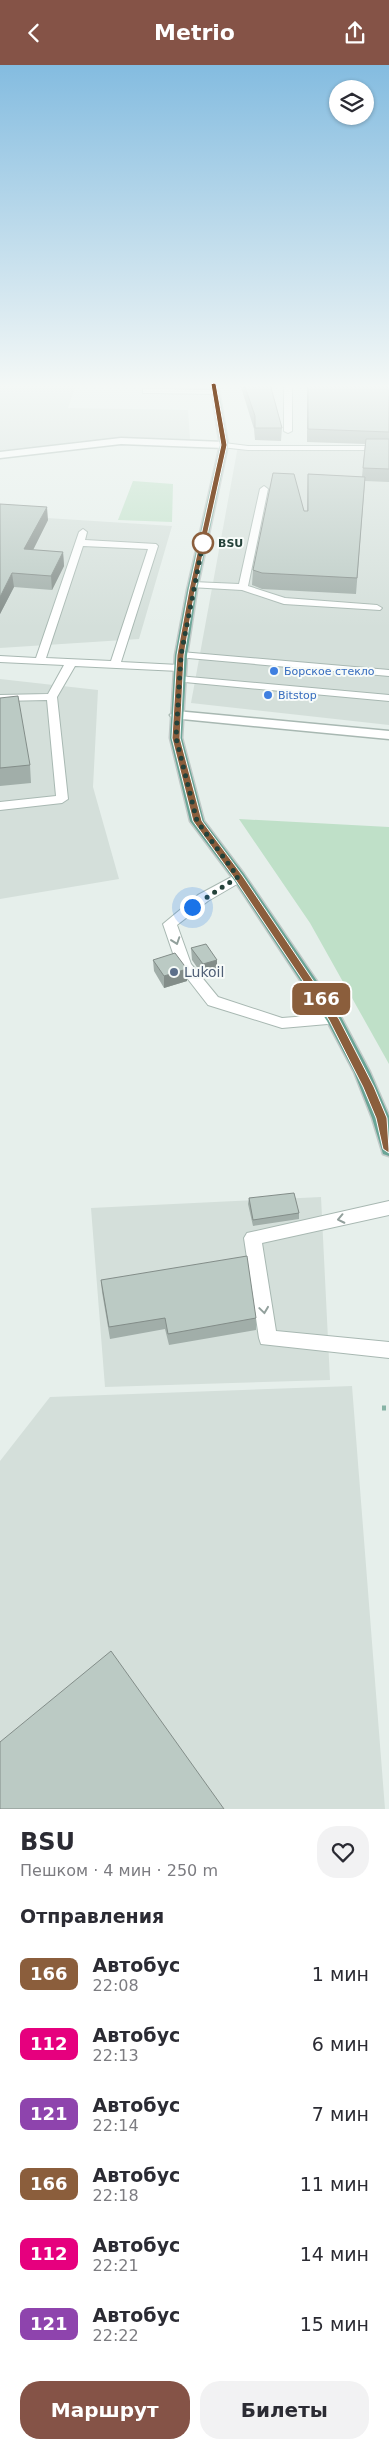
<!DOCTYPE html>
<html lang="ru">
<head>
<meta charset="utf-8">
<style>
	:root { --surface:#fff; --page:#f2f2f3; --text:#2b2b33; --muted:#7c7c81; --accent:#855347 }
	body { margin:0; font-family:"DejaVu Sans",sans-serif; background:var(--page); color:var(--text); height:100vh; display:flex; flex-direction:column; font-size:19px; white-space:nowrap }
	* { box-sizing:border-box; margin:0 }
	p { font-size:16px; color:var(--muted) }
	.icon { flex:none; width:28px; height:28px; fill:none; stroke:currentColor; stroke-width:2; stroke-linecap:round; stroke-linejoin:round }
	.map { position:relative; height:1744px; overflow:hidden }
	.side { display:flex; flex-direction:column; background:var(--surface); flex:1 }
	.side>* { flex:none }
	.badge { padding:0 10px; border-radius:8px; font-size:18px; line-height:32px }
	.fabs { position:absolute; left:329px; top:15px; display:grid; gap:10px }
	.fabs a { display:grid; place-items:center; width:45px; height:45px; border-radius:50%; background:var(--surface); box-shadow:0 1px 4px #0004; font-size:25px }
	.you { position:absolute; width:25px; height:25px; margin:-12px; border:4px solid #fff; border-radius:50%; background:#1a73e8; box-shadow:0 0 0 8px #1a73e833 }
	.map>.badge { position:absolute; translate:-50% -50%; box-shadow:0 0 0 2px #fff }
	h2 { padding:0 20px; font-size:19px; line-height:45px }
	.round { display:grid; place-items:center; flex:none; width:52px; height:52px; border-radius:20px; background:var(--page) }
	.summary { display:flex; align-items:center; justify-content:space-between; height:85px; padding:0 20px }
	h1 { font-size:24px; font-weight:600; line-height:38px }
	.cta { display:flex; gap:10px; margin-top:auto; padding:10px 20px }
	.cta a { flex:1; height:58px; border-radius:20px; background:var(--accent); color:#fff; font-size:20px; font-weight:600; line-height:58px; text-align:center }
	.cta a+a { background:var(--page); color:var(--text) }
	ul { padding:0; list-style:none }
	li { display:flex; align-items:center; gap:15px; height:70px; padding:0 20px }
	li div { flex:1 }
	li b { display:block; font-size:19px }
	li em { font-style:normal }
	li .badge { min-width:55px; font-weight:700; text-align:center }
	header { display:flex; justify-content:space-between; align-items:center; height:65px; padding:0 20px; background:var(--accent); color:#fff; font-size:22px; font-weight:600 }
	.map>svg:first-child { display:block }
	.built { fill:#d4dfda }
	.green { fill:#bfe0c8 }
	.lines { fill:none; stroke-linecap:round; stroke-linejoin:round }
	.lane-casing { stroke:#a8b8b2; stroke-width:2 }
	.street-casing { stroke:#a8b8b2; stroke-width:3 }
	.primary-casing { stroke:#c2cac8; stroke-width:3 }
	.path { stroke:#86b3a5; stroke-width:5; stroke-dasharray:4 5.5; stroke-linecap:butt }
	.lane { fill:#fff; fill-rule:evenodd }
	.street { fill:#fff; fill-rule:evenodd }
	.primary { fill:#6aa596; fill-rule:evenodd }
	.wall { fill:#a1aea9 }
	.shaded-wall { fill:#838d89 }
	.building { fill:#bbcac4; stroke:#838d89 }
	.oneway { stroke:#92a09c }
	.line { fill:#8b5e3c; stroke:#fff }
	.walk { stroke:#24423a; stroke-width:5; stroke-dasharray:0 9 }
	.stop-dot { fill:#fff; stroke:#8b5e3c; stroke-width:2.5 }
	.shop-dot { fill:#3f7fe0; stroke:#f7fbf9; stroke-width:2 }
	.service-dot { fill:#5c6f8a; stroke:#f7fbf9; stroke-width:2 }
	.labels { text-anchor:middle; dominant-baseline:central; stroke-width:4; stroke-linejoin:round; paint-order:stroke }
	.far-stop-label { font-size:11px; font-weight:bold; fill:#24423a; stroke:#f7fbf9; text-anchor:start }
	.far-shop-label { font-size:11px; fill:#366cbe; stroke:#f7fbf9; text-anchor:start }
	.service-label { font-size:14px; fill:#4e5e75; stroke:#f7fbf9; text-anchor:start }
</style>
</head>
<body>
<header><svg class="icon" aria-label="back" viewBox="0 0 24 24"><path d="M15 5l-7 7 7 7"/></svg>Metrio<svg class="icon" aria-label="share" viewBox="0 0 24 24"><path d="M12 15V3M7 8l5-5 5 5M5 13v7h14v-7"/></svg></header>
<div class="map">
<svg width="389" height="1744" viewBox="0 0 389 1744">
	<rect width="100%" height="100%" fill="#e6efeb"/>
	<path class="built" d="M 0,319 L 76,319 L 68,343 L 188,345 L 190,374 L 80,376 L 0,388 Z
		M 238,381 L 389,382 L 389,660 L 191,638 Z
		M 0,450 L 172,461 L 139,574 L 0,583 Z
		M 0,614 L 98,625 L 93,722 L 119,814 L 0,834 Z
		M 321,1132 L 330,1315 L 105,1322 L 91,1143 Z
		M 352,1321 L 385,1744 L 0,1744 L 0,1396 L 50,1332 Z"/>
	<path class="green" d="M 133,416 L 173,419 L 172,457 L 118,455 Z
		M 239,754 L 389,762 L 389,999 L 310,858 Z"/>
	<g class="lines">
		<g class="lane-casing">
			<path id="lane" d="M 284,319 L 292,319 L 292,366 L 288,368 L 284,366 Z
				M 143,324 L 215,325 L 219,327 L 215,329 L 146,328 L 143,328 Z
				M 224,378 L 248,381 L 389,381 L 389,385 L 248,385 L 221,382 L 221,378 Z
				M 264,421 L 268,424 L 248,521 L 285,533 L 377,540 L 382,543 L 380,545 L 284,539 L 242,525 L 190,522 L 190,518 L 193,517 L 239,519 L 260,424 Z
				M 83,464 L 87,467 L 85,475 L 156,479 L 158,481 L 121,597 L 179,600 L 184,603 L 179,606 L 75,601 L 57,632 L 68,734 L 62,738 L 0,745 L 0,737 L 56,731 L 47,635 L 0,636 L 0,630 L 48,629 L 64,600 L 0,597 L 0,591 L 36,593 L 79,467 ZM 83,481 L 148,484 L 111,596 L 46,593 Z
				M 181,587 L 389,605 L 389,611 L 177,592 L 177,588 Z
				M 178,611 L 389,630 L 389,636 L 174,616 L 174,612 Z
				M 239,808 L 246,812 L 244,815 L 208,836 L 177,860 L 191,899 L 218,932 L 282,953 L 334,949 L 339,950 L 341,954 L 339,958 L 282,963 L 208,940 L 177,900 L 163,859 L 198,830 Z
				M 389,1136 L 389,1150 L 262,1178 L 276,1266 L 389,1277 L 389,1293 L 261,1279 L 259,1273 L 244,1173 L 247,1168 Z"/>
		</g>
		<g class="street-casing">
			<path id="street" d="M 121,373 L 224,377 L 228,380 L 224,383 L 121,379 L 0,393 L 0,387 Z
				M 176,646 L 389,666 L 389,674 L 172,653 L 170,650 Z"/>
		</g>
		<g class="primary-casing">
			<path id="primary" d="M 210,319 L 218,319 L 228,380 L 197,525 L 187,590 L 182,673 L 204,756 L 244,809 L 340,950 L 370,1007 L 389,1051 L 389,1091 L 383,1089 L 372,1053 L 354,1007 L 327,956 L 234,815 L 190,756 L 170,673 L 175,590 L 187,525 L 220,380 Z"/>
		</g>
		<path class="path" d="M 382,1343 L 389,1343"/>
		<use href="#lane" class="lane"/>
		<use href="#street" class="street"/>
		<use href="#primary" class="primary"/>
	</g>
	<path class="wall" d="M 240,319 L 270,319 L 282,363 L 281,376 L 255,375 L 254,364 Z
		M 307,319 L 389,319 L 389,417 L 365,416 L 356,529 L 262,524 L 252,520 L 253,505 L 304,446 L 307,446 L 308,409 L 362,412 L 365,379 L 307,377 Z
		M 0,439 L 48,455 L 33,485 L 63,487 L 64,501 L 52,525 L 14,522 L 0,549 Z
		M 0,633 L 30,700 L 31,718 L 0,721 Z
		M 191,883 L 217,895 L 217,907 L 203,911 L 192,895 Z
		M 153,895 L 187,904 L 187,916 L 164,923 L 154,906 Z
		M 249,1133 L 299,1148 L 299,1154 L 253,1161 L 248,1139 Z
		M 101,1215 L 256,1253 L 256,1265 L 169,1280 L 165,1264 L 110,1274 L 102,1227 Z"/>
	<path class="shaded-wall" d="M 47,442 L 48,455 L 26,499 L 24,484 Z
		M 63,487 L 64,501 L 52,525 L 51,511 Z
		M 12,508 L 14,522 L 0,549 L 0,532 Z
		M 217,895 L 217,907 L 203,911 L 203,899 Z
		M 187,904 L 187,916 L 164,923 L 164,911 Z"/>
	<path class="building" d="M 244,319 L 270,319 L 282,363 L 255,363 L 255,351 Z
		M 308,319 L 389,319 L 389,367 L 308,364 Z
		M 366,374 L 389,374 L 389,404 L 363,403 Z
		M 273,408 L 294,409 L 304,446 L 308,446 L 308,409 L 365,412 L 357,513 L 262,508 L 253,505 Z
		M 0,439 L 47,442 L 24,484 L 63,487 L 51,511 L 12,508 L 0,532 Z
		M 18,631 L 30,700 L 0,703 L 0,633 Z
		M 206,879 L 217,895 L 203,899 L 191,883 Z
		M 175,888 L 187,904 L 164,911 L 153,895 Z
		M 294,1128 L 299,1148 L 253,1155 L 249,1133 Z
		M 247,1191 L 256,1253 L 168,1269 L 165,1253 L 109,1262 L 101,1215 Z
		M 111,1586 L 224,1744 L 0,1744 L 0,1677 Z"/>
	<defs><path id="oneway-chevron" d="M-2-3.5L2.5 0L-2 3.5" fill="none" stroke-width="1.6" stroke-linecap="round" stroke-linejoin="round" transform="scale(1.25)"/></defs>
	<g class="oneway">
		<use href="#oneway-chevron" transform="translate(176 876) rotate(71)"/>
		<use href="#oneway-chevron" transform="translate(341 1154) rotate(168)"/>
		<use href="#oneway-chevron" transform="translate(264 1245) rotate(82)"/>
	</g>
	<linearGradient id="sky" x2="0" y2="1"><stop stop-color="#84bce0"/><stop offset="0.57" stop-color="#f4f8f6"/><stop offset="1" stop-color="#f4f8f6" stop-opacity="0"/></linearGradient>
	<rect width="389" height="563" fill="url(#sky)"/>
	<path class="line" d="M 214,318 L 216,319 L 227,380 L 195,525 L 184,590 L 180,673 L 202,756 L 242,810 L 339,954 L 374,1022 L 387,1053 L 389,1084 L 389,1088 L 383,1084 L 376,1053 L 363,1022 L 329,955 L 235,814 L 193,756 L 172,673 L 177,590 L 189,525 L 221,380 L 211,319 Z"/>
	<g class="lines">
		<path class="walk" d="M 192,842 L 238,812 L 197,756 L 176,673 L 181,590 L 203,478"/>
	</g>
	<circle class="stop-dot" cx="203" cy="478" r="10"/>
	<g class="shop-dot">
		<circle cx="274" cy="606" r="5"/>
		<circle cx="268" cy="630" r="5"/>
	</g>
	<circle class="service-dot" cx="174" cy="907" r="5"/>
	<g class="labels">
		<g class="far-stop-label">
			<text x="218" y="478">BSU</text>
		</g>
		<g class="far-shop-label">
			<text x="284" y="606">Борское стекло</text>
			<text x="278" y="630">Bitstop</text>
		</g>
		<g class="service-label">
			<text x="184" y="907">Lukoil</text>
		</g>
	</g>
</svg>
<div class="fabs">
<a><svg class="icon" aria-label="layers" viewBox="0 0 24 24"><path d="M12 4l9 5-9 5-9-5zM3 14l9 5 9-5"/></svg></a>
</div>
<div class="you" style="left:192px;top:842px"></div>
<b class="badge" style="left:321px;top:934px;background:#8b5e3c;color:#fff">166</b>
</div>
<section class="side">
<div class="summary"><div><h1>BSU</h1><p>Пешком · 4 мин · 250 m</p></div><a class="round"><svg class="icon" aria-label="heart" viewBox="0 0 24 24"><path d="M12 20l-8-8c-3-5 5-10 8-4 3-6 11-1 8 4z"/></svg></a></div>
<h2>Отправления</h2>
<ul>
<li><span class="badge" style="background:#8b5e3c;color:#fff">166</span><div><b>Автобус</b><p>22:08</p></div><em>1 мин</em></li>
<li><span class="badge" style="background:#e6007e;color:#fff">112</span><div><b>Автобус</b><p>22:13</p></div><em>6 мин</em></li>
<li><span class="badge" style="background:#8e44ad;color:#fff">121</span><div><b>Автобус</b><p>22:14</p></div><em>7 мин</em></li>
<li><span class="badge" style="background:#8b5e3c;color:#fff">166</span><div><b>Автобус</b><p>22:18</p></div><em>11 мин</em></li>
<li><span class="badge" style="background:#e6007e;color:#fff">112</span><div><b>Автобус</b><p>22:21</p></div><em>14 мин</em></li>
<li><span class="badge" style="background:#8e44ad;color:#fff">121</span><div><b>Автобус</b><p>22:22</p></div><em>15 мин</em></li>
</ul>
<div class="cta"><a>Маршрут</a><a>Билеты</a></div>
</section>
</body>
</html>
